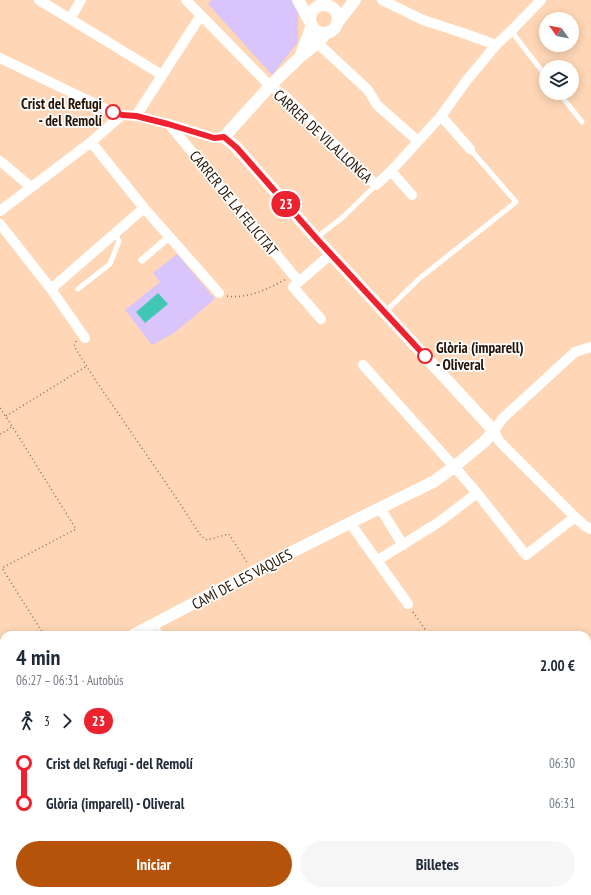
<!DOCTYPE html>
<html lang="es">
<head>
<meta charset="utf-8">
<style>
	:root { --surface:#fff; --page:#f6f6f7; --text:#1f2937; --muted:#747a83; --accent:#b45309 }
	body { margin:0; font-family:"PT Sans Narrow",sans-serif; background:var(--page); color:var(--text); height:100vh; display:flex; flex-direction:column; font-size:15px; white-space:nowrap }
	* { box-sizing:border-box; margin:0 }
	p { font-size:13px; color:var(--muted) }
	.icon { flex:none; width:22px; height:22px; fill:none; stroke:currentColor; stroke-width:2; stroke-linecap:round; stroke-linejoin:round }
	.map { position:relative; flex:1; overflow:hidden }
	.sheet { position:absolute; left:0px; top:631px; width:591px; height:264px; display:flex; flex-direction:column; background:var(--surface); border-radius:12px 12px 0 0; box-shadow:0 2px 10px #0003 }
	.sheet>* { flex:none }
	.badge { padding:0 8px; border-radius:13px; font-size:14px; line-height:26px }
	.needle { width:26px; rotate:303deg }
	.controls { position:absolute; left:539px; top:12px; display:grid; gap:8px }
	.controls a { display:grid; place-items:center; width:40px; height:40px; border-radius:50%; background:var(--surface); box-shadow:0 2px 10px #0003; font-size:20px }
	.map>.badge { position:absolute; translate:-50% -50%; box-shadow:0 0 0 2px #fff }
	.legs { display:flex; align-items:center; gap:6px; height:44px; padding:0 16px; font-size:13px }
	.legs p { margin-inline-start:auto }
	.headline { display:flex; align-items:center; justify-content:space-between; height:68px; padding:0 16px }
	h1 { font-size:22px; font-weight:800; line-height:30px }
	.primary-button { display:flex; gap:8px; margin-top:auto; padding:8px 16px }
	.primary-button a { flex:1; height:46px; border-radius:24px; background:var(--accent); color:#fff; font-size:16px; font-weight:800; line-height:46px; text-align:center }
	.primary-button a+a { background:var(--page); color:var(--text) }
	ul { padding:0 16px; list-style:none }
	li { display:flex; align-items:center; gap:14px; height:40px; font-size:15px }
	li i { display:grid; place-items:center; width:6px; height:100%; margin:0 5px; background:currentColor }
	li i::after { content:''; width:10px; height:10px; margin:-5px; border:3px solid; border-radius:50%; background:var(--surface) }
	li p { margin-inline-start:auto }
	li:first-child i { background:linear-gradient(#0000 50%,currentColor 0) }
	li:last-child i { background:linear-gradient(currentColor 50%,#0000 0) }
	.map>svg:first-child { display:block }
	.green { fill:#d9c4fb }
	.water { fill:#40c8b5 }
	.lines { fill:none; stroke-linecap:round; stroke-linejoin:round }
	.path { stroke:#8b6f57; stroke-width:1.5; stroke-dasharray:1 3; stroke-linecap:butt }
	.service { stroke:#fff; stroke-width:5 }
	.pedestrian { stroke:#fff; stroke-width:7 }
	.minor { stroke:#fff; stroke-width:10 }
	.tertiary { stroke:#fff; stroke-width:12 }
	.line-1-casing { stroke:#fff; stroke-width:9 }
	.line-1 { stroke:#ed222e; stroke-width:6 }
	.stop-1-dot { fill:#fff; stroke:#ed222e; stroke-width:2 }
	.labels { text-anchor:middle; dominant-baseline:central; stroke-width:3.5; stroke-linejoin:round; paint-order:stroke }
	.stop-label { font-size:15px; font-weight:bold; fill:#251404; stroke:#fff; text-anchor:end }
	.street-label { font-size:15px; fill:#251404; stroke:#fff }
</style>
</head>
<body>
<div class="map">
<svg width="591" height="895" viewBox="0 0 591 895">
	<rect width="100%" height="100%" fill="#ffd7b6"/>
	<path class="green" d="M 212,0 L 293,0 L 298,5 L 298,42 L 272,75 L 208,4 Z
		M 177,254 L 215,299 L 174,333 L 152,345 L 125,310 L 160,282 L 153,273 Z"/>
	<path class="water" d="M 158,293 L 168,304 L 145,323 L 136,312 Z"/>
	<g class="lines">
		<path class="path" d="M 227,296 C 248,299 268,289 286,279
			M 76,341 L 74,346 L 96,381 L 181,505 L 201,536 L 207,540 L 229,534 L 248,564
			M 0,408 L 12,426 L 76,529 L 2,568 L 44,635
			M 6,416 L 87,366
			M 0,434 L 8,430 L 12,426
			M 413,612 L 429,635
			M 587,751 L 591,750
			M 0,781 L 4,788
			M 0,795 L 4,802
			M 587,862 L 591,860
			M 48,891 L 49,895
			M 58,891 L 59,895
			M 525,895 L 533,891"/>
		<path class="service" d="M 511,31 L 546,76
			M 559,93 L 582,122
			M 316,238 L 343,217 L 376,185
			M 78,289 L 110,264 L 119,241 L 115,233
			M 385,312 L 420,278 L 516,202 L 470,149
			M 155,624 L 161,635"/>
		<path class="pedestrian" d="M 142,260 L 169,237"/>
		<path class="minor" d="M 39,0 L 162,75
			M 186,0 L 270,86 L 285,96 L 376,185 L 391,171 L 441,116 L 467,80 L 496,45 L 511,31 L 541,0
			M 382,0 L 423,20 L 463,33 L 496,45
			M 70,19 L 81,0
			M 312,38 L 368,90 L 377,105 L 418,141
			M 0,58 L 110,111 L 122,115 L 136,116 L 169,124 L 214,138 L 224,137
			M 136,116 L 201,15
			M 441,116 L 470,149
			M 169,124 L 299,282
			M 91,142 L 144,208 L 219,293
			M 0,161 L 31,187
			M 391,171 L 412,195
			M 0,211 L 91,142 L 122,115
			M 0,224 L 51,289 L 85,338
			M 51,289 L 144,208
			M 321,319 L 293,287 L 331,254
			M 591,347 L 575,352 L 502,419 L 494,431 L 499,441 L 575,517 L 585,526 L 591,529
			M 363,365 L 458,471 L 477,493 L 526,555 L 575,517
			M 380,508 L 403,545
			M 350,523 L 408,604
			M 378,560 L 439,522 L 477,493"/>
		<path class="tertiary" d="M 298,0 L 310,22
			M310 19a14 14 0 1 1 28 0a14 14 0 1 1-28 0Z
			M 337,23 L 355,0
			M 301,55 L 312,25
			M 133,635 L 274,561 L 380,508 L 433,482 L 454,467 L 485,441 L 494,431 L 316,238 L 237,148 L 224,137 L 270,86 L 301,56 L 319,42 L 326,33
			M 0,700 L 4,698"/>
	</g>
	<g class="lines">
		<g class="line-1-casing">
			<path id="line-1" d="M 113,112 L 122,115 L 136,116 L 168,124 L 214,138 L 224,137 L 237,148 L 316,238 L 425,356"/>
		</g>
		<use href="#line-1" class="line-1"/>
	</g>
	<g class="stop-1-dot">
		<circle cx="113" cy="112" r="7"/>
		<circle cx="425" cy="356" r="7"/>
	</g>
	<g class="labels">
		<g class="stop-label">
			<text x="102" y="103">Crist del Refugi<tspan x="102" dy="17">- del Remolí</tspan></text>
			<text x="436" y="347" text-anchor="start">Glòria (imparell)<tspan x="436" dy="17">- Oliveral</tspan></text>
		</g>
		<g class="street-label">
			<text transform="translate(323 136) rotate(43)">CARRER DE VILALLONGA</text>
			<text transform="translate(234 203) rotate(51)">CARRER DE LA FELICITAT</text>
			<text transform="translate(242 579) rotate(-28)">CAMÍ DE LES VAQUES</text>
		</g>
	</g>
</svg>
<div class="controls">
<a><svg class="needle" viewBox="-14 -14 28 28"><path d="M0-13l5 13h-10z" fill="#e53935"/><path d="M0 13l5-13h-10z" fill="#747a83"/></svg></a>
<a><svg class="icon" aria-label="layers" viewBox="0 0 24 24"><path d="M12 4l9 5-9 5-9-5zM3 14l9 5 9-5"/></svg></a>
</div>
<b class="badge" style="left:286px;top:204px;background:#ed222e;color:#fff">23</b>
<section class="sheet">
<div class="headline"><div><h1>4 min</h1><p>06:27 – 06:31 · Autobús</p></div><b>2.00 €</b></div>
<div class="legs"><svg class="icon" aria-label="walk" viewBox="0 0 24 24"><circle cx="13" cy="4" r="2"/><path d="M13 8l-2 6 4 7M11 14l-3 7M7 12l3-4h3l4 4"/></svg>3<svg class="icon" aria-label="forward" viewBox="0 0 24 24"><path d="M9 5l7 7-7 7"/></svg><b class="badge" style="background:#ed222e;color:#fff">23</b></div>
<ul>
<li><i style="color:#ed222e"></i><b>Crist del Refugi - del Remolí</b><p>06:30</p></li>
<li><i style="color:#ed222e"></i><b>Glòria (imparell) - Oliveral</b><p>06:31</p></li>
</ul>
<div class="primary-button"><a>Iniciar</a><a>Billetes</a></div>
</section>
</div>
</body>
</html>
